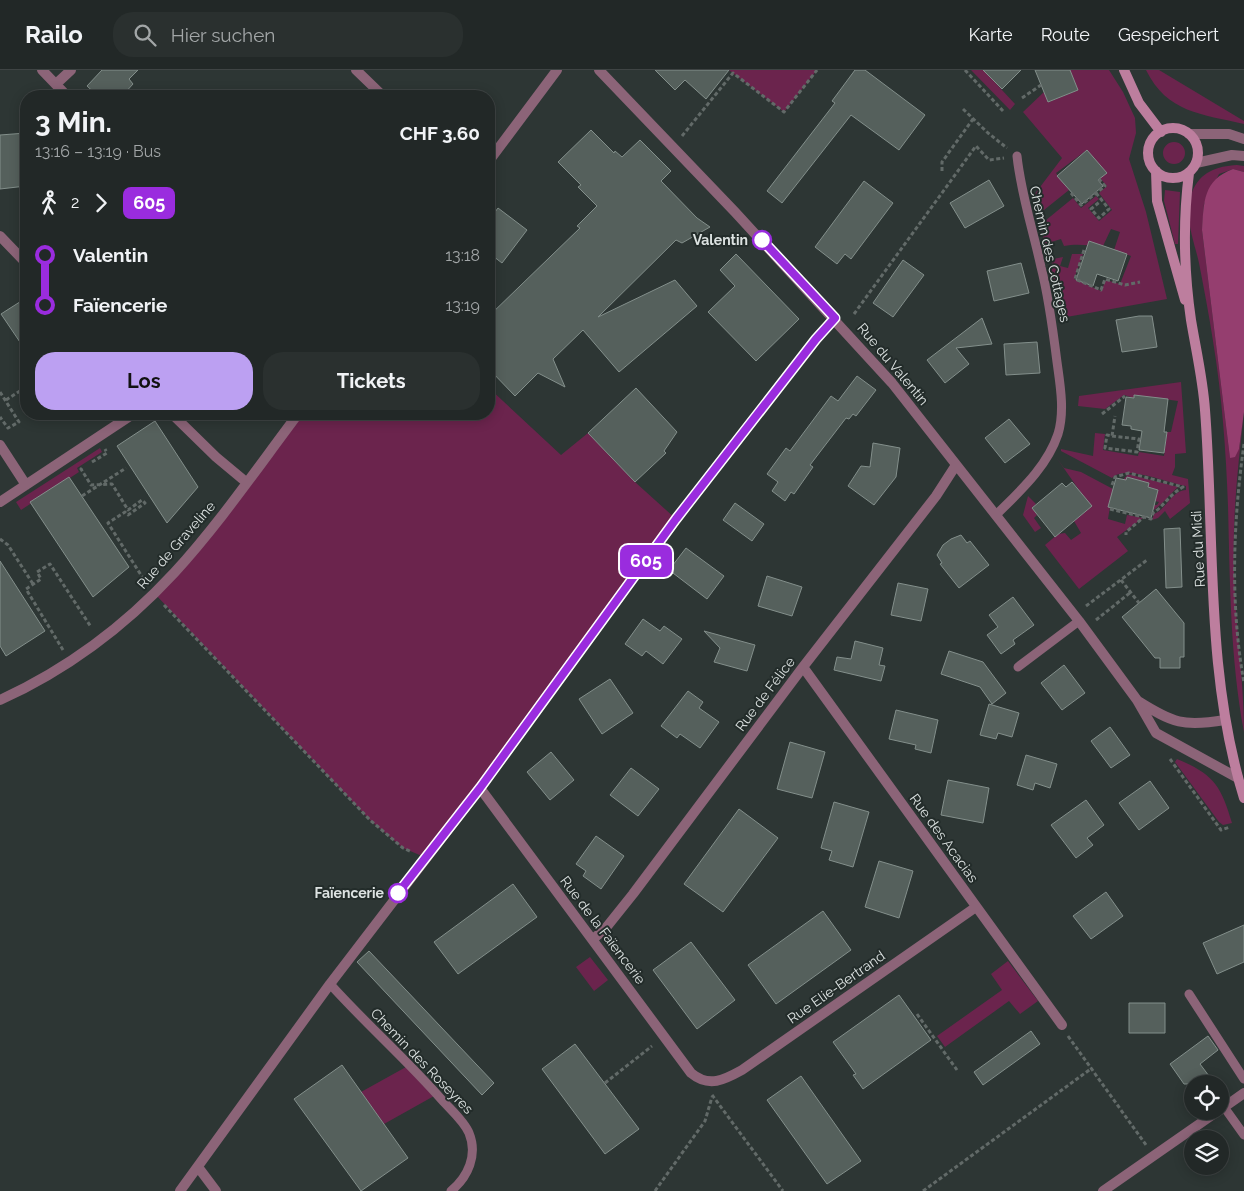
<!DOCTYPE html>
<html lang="de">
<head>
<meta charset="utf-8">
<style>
	:root { --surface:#222827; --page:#2a302f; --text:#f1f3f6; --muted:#a2a6a7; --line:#3f4444; --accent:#bca0f2 }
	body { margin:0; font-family:Raleway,sans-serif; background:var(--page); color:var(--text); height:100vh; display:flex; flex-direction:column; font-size:19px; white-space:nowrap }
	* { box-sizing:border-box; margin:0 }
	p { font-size:16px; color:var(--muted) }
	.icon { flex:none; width:28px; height:28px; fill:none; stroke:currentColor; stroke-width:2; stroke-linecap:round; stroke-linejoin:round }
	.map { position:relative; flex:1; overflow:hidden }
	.sheet { position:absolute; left:20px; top:20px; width:475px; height:330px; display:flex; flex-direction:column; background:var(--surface); border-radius:20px; box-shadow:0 2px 12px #0003,0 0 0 1px var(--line) }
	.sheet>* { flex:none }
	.badge { padding:0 10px; border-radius:8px; font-size:18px; line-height:32px }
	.fabs { position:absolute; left:1184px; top:1005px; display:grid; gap:10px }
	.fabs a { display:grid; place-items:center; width:45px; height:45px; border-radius:50%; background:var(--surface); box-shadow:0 2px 12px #0003,0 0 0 1px var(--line); font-size:25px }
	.map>.badge { position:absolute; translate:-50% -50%; box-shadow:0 0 0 2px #fff }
	.legs { display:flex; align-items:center; gap:8px; height:55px; padding:0 15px; font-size:16px }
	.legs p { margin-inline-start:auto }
	.head { display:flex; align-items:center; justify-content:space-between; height:85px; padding:0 15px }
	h1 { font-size:28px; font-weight:700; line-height:38px }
	.button { display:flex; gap:10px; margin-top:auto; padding:10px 15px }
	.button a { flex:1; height:58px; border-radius:20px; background:var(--accent); color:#111; font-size:20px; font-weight:700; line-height:58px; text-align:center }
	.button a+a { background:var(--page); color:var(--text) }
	ul { padding:0 15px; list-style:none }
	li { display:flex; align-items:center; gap:18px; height:50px; font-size:19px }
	li i { display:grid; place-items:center; width:8px; height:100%; margin:0 6px; background:currentColor }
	li i::after { content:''; width:12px; height:12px; margin:-6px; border:4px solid; border-radius:50%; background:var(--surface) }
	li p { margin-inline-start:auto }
	li:first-child i { background:linear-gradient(#0000 50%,currentColor 0) }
	li:last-child i { background:linear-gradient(currentColor 50%,#0000 0) }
	header { display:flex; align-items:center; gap:30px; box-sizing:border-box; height:70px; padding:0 25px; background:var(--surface); border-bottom:1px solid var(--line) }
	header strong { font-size:24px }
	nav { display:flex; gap:28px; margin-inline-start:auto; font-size:18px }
	.search { width:350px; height:45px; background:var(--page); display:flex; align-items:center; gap:12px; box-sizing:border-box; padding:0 18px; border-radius:20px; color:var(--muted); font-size:19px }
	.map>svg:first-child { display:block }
	.green { fill:#6b244d }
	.forest { fill:#953e6f }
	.building { fill:#55605c; stroke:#838f8b }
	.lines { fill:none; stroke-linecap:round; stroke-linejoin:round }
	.path { stroke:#626a68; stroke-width:3; stroke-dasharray:4 2.5; stroke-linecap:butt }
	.lane { stroke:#8c6478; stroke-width:9 }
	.street { stroke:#8c6478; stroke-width:10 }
	.secondary { stroke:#bd7e9e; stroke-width:10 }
	.line-1-casing { stroke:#fff; stroke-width:11 }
	.line-1 { stroke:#9a2cde; stroke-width:8 }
	.stop-1-dot { fill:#fff; stroke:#9a2cde; stroke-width:2.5 }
	.labels { text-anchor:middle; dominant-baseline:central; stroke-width:4; stroke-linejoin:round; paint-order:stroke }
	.stop-label { font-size:14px; font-weight:bold; fill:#dce2e1; stroke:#232c2a; text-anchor:end }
	.street-label { font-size:14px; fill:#dce2e1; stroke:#232c2a }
</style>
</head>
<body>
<header>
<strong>Railo</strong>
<div class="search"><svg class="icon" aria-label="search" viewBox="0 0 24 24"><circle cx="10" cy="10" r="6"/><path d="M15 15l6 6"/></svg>Hier suchen</div>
<nav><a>Karte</a><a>Route</a><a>Gespeichert</a></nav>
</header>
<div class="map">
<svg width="1244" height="1121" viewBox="0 0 1244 1121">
	<rect width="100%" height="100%" fill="#2d3634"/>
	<path class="green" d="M 729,0 L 817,0 L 784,42 Z
		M 971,0 L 991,0 L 988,5 L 1015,34 L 1010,40 Z
		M 1070,0 L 1109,0 L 1123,22 L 1135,48 L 1136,63 L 1129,89 L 1146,142 L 1167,229 L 1061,248 L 1051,197 L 1053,189 L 1063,187 L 1060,196 L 1068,198 L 1072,184 L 1083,184 L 1074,209 L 1101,221 L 1106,210 L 1120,214 L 1131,186 L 1114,180 L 1120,162 L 1111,159 L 1103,176 C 1089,176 1078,173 1064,176 L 1061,169 L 1045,174 L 1040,155 L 1073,128 L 1081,138 L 1096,126 L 1099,129 L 1088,138 L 1099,151 L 1112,140 L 1099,123 L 1107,116 L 1100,108 L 1106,103 L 1087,80 L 1056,103 L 1069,120 L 1039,144 L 1034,125 L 1062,88 L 1023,42 L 1044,22 L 1049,32 L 1078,20 Z
		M 1146,0 L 1159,0 L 1244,51 L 1244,54 C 1202,44 1167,43 1146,0 Z
		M1163 83a11 11 0 1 1 22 0a11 11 0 1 1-22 0Z
		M 1237,95 L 1244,96 L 1244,102 L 1233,99 L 1219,104 L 1204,134 L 1202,160 L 1230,388 L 1239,379 L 1244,342 C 1238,396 1232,448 1234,502 C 1235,555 1244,608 1244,662 C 1230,587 1230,511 1228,436 C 1226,380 1222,326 1213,271 C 1209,245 1204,219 1199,193 C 1194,170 1183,146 1192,122 C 1200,102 1217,96 1237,95 Z
		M 1165,120 L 1180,122 L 1178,174 L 1175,174 L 1164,131 Z
		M 1181,312 L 1186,383 L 1175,384 L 1175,397 L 1172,405 L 1188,409 L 1190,433 L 1170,449 L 1165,441 L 1158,448 L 1152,450 L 1154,444 C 1167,439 1171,421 1186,420 L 1186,416 C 1168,413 1124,394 1112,408 L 1061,381 L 1061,379 L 1093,386 L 1095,363 L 1105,364 L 1103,380 L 1138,386 L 1139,382 L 1164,386 L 1167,362 L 1171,362 L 1178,331 L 1135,325 L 1134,328 L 1124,325 L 1105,339 L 1078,336 L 1079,326 Z
		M 489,318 L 561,385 L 588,363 L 635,412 L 676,449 L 501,686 L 422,786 L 403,778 L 370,750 L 154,523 L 298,344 L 489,344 Z
		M 100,378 L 102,382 L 77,398 L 79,402 L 21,440 L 16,432 Z
		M 1056,387 L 1064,398 L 1081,402 L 1113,419 L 1108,449 L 1125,454 L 1127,445 L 1143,448 L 1117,467 L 1128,481 L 1079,519 L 1045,475 L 1058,464 L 1065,463 L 1071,470 L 1081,463 L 1074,451 L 1085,442 L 1078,432 L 1084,427 Z
		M 1128,404 L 1178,417 C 1171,423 1160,437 1153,440 L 1154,435 L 1157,435 L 1159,432 L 1155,431 L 1158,420 L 1148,417 L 1149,413 L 1123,410 Z
		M 1028,426 L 1036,434 L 1032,438 L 1037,445 L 1034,448 L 1041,458 L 1035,462 L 1023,445 Z
		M 1177,689 C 1213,704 1221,715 1232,753 L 1223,755 L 1219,752 L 1175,692 Z
		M 590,887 L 608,910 L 594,921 L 576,897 Z
		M 1008,891 L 1038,931 L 1020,944 L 1009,931 L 945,977 L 937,966 L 1002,920 L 991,904 Z
		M 406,997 L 434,1026 L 384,1054 L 361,1022 Z"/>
	<path class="forest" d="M 1233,99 L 1244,102 L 1244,342 L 1239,379 L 1235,387 L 1230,388 L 1202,160 C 1204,132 1203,110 1233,99 Z"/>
	<path class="building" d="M 102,0 L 138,0 L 129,9 L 133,14 L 123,25 L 118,20 L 111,26 L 98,26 L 87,16 Z
		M 655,0 L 729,0 L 706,29 L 685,10 L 675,20 Z
		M 855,0 L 865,0 L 925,45 L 899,80 L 851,45 L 782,133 L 767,121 L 835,33 L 832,31 Z
		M 983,0 L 1021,0 L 1002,19 Z
		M 1035,0 L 1070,0 L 1078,20 L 1048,32 Z
		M 591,60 L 614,83 L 615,81 L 622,87 L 640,70 L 671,101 L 661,111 L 697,148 L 710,157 L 682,173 L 676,170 L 598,247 L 675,210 L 697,236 L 619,302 L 583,260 L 553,289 L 565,317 L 538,303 L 515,326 L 489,299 L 489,246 L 580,158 L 577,156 L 597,136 L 578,117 L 581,115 L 558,92 Z
		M 26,63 L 26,116 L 0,119 L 0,65 Z
		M 1087,80 L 1107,103 L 1098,110 L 1103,116 L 1082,134 L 1057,106 Z
		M 989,110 L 1004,136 L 965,158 L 950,133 Z
		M 864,111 L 893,133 L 851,189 L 845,184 L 837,194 L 815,177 Z
		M 498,138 L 527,160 L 502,193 L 489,183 L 489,150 Z
		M 1089,171 L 1127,184 L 1118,211 L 1097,204 L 1093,216 L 1076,210 Z
		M 736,184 L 799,249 L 756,291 L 708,242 L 735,216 L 720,200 Z
		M 903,190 L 924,205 L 893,247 L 873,233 Z
		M 1021,193 L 1029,223 L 994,231 L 987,201 Z
		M 26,228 L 26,281 L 1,244 Z
		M 1139,246 L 1152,246 L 1157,277 L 1122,282 L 1116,250 Z
		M 982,248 L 992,274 L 956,278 L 969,294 L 945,313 L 927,290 Z
		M 1037,272 L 1040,303 L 1006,305 L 1004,274 Z
		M 857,306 L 876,320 L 856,346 L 853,344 L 849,349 L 846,348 L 810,395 L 813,397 L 794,424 L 791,422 L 785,431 L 772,421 L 778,412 L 767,404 L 786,378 L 790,381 L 831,326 L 838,331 Z
		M 636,318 L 677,362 L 664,381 L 666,383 L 635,412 L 588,363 Z
		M 1134,325 L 1168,329 L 1164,362 L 1167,362 L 1164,383 L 1139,380 L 1142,361 L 1131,359 L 1131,356 L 1122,355 L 1126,327 L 1134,328 Z
		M 1009,349 L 1030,374 L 1005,393 L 985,368 Z
		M 155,351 L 198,417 L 167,453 L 117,376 Z
		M 873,373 L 900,378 L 896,407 L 874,435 L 848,416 L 861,396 L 870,397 Z
		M 69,407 L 129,497 L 93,527 L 30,432 Z
		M 1127,407 L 1149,413 L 1148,417 L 1158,420 L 1151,448 L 1108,437 L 1116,408 L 1126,410 Z
		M 1072,412 L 1092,436 L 1055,467 L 1032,438 L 1062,413 L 1066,417 Z
		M 735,433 L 764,454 L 752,471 L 723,450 Z
		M 1180,458 L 1182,517 L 1166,518 L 1164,459 Z
		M 961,465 L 967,473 L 970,471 L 989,495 L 959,518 L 940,494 L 942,493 L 937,485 L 943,475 L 951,469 Z
		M 686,478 L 724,506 L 707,529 L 669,500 Z
		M 0,491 L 45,561 L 6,586 L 0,576 Z
		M 767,506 L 802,517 L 792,546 L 758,536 Z
		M 898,513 L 928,519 L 921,551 L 891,545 Z
		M 1156,519 L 1184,553 L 1184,587 L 1180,587 L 1180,598 L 1160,598 L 1160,588 L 1155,588 L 1122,547 Z
		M 1013,527 L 1034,555 L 1013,570 L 1015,574 L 1001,584 L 987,565 L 998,557 L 989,545 Z
		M 643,549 L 660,561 L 664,556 L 682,569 L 663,594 L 646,581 L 642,586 L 625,574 Z
		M 704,561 L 755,575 L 747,601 L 714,592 L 720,578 Z
		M 855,571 L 883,578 L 879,595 L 885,596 L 881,611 L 834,600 L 837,587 L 851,589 Z
		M 949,581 L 983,592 L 1006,623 L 992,634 L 980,617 L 941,604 Z
		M 1064,595 L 1085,623 L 1062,640 L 1041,613 Z
		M 610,609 L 633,643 L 602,664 L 579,629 Z
		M 688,621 L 703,632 L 699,638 L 719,652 L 700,678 L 680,664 L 677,668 L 661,656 Z
		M 989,634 L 1019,643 L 1012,667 L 998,663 L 996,669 L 980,665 Z
		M 896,640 L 938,650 L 931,683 L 915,679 L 916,675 L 889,669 Z
		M 1110,657 L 1130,685 L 1111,698 L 1091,671 Z
		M 790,672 L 825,682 L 812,728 L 777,719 Z
		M 551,682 L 574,710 L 550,730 L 527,702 Z
		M 1026,685 L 1057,694 L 1050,718 L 1035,713 L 1033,720 L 1017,715 Z
		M 631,698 L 659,719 L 638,746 L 610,725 Z
		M 948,710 L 989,718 L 983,753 L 941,745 Z
		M 1150,711 L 1169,738 L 1139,760 L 1119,733 Z
		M 1086,730 L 1104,755 L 1087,768 L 1093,775 L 1076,788 L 1051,755 Z
		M 834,732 L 869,742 L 853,797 L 829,790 L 832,781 L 821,778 Z
		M 739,739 L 778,768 L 723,842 L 684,814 Z
		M 596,766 L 624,786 L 601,819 L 583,806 L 586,801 L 576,794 Z
		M 879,791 L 913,801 L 899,848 L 865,837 Z
		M 513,814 L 537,847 L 458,904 L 434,872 Z
		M 1106,822 L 1123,846 L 1091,869 L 1073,846 Z
		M 823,841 L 851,880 L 776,934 L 748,895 Z
		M 1244,855 L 1244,892 L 1217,904 L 1203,873 Z
		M 691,872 L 735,930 L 697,959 L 653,900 Z
		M 369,881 L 494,1013 L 482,1025 L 357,892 Z
		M 899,925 L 931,970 L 863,1019 L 853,1005 L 856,1004 L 833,972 Z
		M 1129,933 L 1165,933 L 1165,963 L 1129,963 Z
		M 1031,961 L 1040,974 L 983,1015 L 974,1002 Z
		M 1208,966 L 1218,980 L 1200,994 L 1215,1014 L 1184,1014 L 1170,994 Z
		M 575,974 L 639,1059 L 605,1084 L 542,999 Z
		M 342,995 L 408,1088 L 361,1121 L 294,1029 Z
		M 801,1006 L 861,1091 L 827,1114 L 767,1030 Z"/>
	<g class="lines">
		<path class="path" d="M 965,0 L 1003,41
			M 1022,28 L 1041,15
			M 963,39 L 988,63 L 1007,78
			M 682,66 L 733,3 L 784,42 L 817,0
			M 942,101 L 942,92 L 973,49
			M 1071,123 L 1081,135 L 1105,116 L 1099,109
			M 1096,123 L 1109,139 L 1099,148 L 1091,139 L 1102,130
			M 1084,180 L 1075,209 L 1101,220 L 1105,209 L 1125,215 L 1140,212
			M 854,244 L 976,76 L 989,90 L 1004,88
			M 0,322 L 19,352 L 8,358 L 0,347
			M 6,330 L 26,317
			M 1102,344 L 1125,326
			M 1112,366 L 1139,369 L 1137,382 L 1105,378 L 1107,365 L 1112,366 L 1115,346
			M 1244,374 C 1233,453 1230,534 1244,613
			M 92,392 L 107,383 L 105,379
			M 82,398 L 81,399 L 91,415 L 112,414 L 128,440 L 142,430 L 145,433 L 128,445 L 125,442 L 108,453 L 146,513
			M 1112,415 L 1115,407 L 1129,403 L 1183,417 C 1170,424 1163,437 1153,443 L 1151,449 L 1144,447 L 1126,462 L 1126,465
			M 82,426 L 126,398
			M 1110,439 L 1143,447
			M 0,469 L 8,475 L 33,514
			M 1121,510 L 1139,533
			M 164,535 L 370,750 L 403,778 L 412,782
			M 1086,536 L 1147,490
			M 1096,550 L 1131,522
			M 63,580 L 26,519 L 41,509 L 37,502 L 50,494 L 91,557
			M 1170,689 L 1221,760 L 1230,757
			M 917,944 L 957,1000
			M 1068,966 L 1146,1075
			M 605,1013 L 652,976
			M 712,1025 L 783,1121
			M 655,1121 L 705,1051 L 712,1027
			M 923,1121 L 1092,998"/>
		<path class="lane" d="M 996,445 C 1020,421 1047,397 1058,364 C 1065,341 1060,314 1057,292 C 1053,260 1049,228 1041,197 C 1033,160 1021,124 1017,86
			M 1018,597 L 1079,551
			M 330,914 C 366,954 407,990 442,1030 C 451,1040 464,1051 469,1063 C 478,1085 468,1107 451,1121
			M 1189,924 L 1244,1009
			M 1224,1037 L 1244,1065"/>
		<path class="street" d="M 42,0 L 67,26
			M 356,0 L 383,26
			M 599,0 L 735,142 L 892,313 L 1079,551 L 1137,630 L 1156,663 L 1238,708
			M 56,14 L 71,0
			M 1189,64 L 1229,64 L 1244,69
			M 489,91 L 557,0
			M 1196,93 L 1232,85 L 1244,86
			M 0,166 L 26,193
			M 172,344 L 216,387 L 246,412
			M 0,375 L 26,415
			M 0,432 L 133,344
			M 803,597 L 1062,955
			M 0,630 C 66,600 125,556 174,503 C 219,454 258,397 298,344
			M 1138,631 C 1173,653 1183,657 1225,650
			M 480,718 L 691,1003 C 709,1018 724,1010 742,1000 L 976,837
			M 593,869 L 605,859 L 633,824 L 803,597 L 936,426 L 956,395
			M 1220,1040 L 1244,1023
			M 198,1097 L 216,1121
			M 180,1121 L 330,914 L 480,718 L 676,449 L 816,269 L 835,248
			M 1103,1121 L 1218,1041"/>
		<path class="secondary" d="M 1124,0 L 1139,33 L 1161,62
			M1148 83a25 25 0 1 1 50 0a25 25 0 1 1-50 0Z
			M 1156,101 L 1157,131 L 1185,230
			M 1189,103 C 1183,150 1184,202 1191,250 C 1196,280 1203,310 1205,340 C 1215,469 1205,603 1244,728"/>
	</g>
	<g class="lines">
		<g class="line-1-casing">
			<path id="line-1" d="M 398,823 L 480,718 L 676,449 L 816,269 L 835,248 L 762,170"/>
		</g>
		<use href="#line-1" class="line-1"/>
	</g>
	<g class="stop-1-dot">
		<circle cx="762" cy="170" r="9"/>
		<circle cx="398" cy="823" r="9"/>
	</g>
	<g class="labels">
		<g class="stop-label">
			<text x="748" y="170">Valentin</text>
			<text x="384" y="823">Faïencerie</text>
		</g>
		<g class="street-label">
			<text transform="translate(1050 184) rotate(77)">Chemin des Cottages</text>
			<text transform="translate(893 294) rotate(50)">Rue du Valentin</text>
			<text transform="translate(176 475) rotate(-49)">Rue de Graveline</text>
			<text transform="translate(1198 479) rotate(-93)">Rue du Midi</text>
			<text transform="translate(765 624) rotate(-53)">Rue de Félice</text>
			<text transform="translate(944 768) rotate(54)">Rue des Acacias</text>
			<text transform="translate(603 860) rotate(53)">Rue de la Faïencerie</text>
			<text transform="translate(836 917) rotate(-35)">Rue Elie-Bertrand</text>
			<text transform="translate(422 991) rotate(46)">Chemin des Roseyres</text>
		</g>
	</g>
</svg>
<div class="fabs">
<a><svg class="icon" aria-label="locate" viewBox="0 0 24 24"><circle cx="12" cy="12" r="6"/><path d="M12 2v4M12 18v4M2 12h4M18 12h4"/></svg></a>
<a><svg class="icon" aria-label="layers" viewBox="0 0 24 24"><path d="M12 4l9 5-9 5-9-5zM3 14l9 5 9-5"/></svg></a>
</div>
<b class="badge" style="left:646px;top:491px;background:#9a2cde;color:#fff">605</b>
<section class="sheet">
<div class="head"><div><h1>3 Min.</h1><p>13:16 – 13:19 · Bus</p></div><b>CHF 3.60</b></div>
<div class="legs"><svg class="icon" aria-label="walk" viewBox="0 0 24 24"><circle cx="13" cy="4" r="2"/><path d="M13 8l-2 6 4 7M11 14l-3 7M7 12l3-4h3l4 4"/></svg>2<svg class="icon" aria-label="forward" viewBox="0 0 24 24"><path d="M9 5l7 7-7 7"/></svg><b class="badge" style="background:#9a2cde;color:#fff">605</b></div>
<ul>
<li><i style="color:#9a2cde"></i><b>Valentin</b><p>13:18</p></li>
<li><i style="color:#9a2cde"></i><b>Faïencerie</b><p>13:19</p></li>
</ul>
<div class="button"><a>Los</a><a>Tickets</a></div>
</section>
</div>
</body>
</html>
